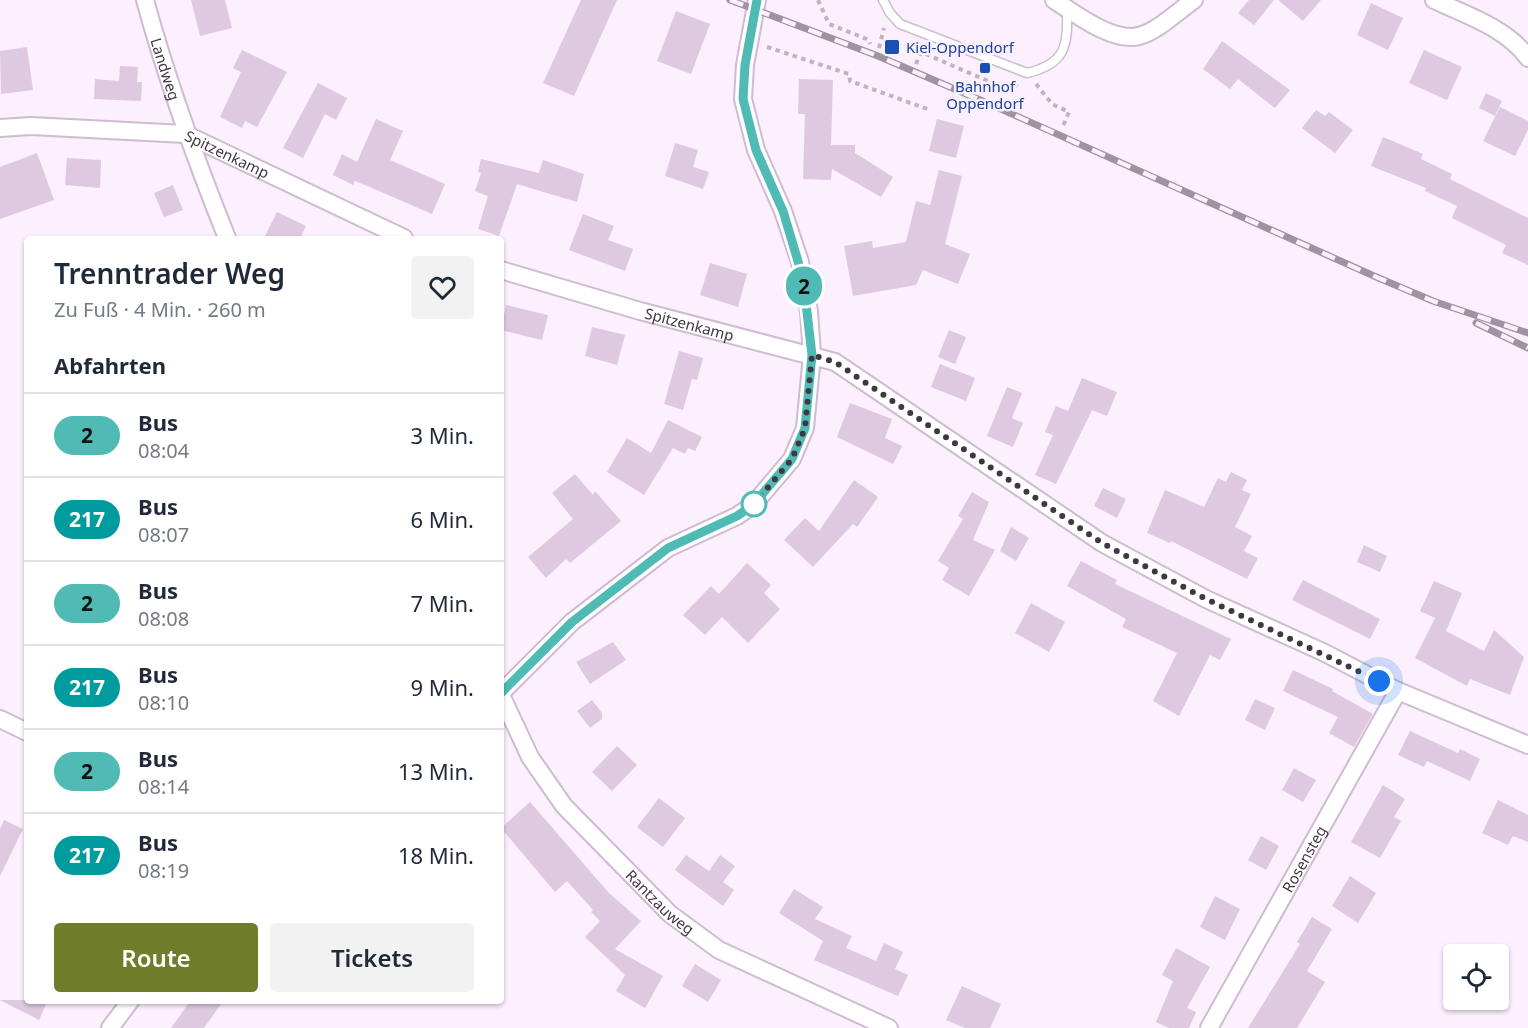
<!DOCTYPE html>
<html lang="de">
<head>
<meta charset="utf-8">
<style>
	:root { --surface:#fff; --page:#f2f2f3; --text:#1f2937; --muted:#747a83; --line:#e0e1e3; --accent:#6f7d2a }
	body { margin:0; font-family:"Noto Sans",sans-serif; background:var(--page); color:var(--text); height:100vh; display:flex; flex-direction:column; font-size:22px; white-space:nowrap }
	* { box-sizing:border-box; margin:0 }
	p { font-size:20px; color:var(--muted) }
	.icon { flex:none; width:33px; height:33px; fill:none; stroke:currentColor; stroke-width:2; stroke-linecap:round; stroke-linejoin:round }
	.map { position:relative; flex:1; overflow:hidden }
	.drawer { position:absolute; left:24px; top:236px; width:480px; height:768px; display:flex; flex-direction:column; background:var(--surface); border-radius:6px; box-shadow:0 2px 4px #0004 }
	.drawer>* { flex:none }
	.badge { padding:0 12px; border-radius:20px; font-size:21px; line-height:39px }
	.controls { position:absolute; left:1443px; top:944px; display:grid; gap:12px }
	.controls a { display:grid; place-items:center; width:66px; height:66px; border-radius:6px; background:var(--surface); box-shadow:0 2px 4px #0004; font-size:30px }
	.you { position:absolute; width:30px; height:30px; margin:-15px; border:4px solid #fff; border-radius:50%; background:#1a73e8; box-shadow:0 0 0 9px #1a73e833 }
	.map>.badge { position:absolute; translate:-50% -50%; box-shadow:0 0 0 3px #fff }
	h2 { padding:0 30px; font-size:22px; line-height:54px }
	.round { display:grid; place-items:center; flex:none; width:63px; height:63px; border-radius:6px; background:var(--page) }
	.summary { display:flex; align-items:center; justify-content:space-between; height:102px; padding:0 30px }
	h1 { font-size:28px; font-weight:600; line-height:45px }
	.action { display:flex; gap:12px; margin-top:auto; padding:12px 30px }
	.action a { flex:1; height:69px; border-radius:6px; background:var(--accent); color:#fff; font-size:24px; font-weight:600; line-height:69px; text-align:center }
	.action a+a { background:var(--page); color:var(--text) }
	ul { padding:0; list-style:none }
	li { display:flex; align-items:center; gap:18px; height:84px; padding:0 30px; border-top:2px solid var(--line) }
	li div { flex:1 }
	li b { display:block; font-size:22px }
	li em { font-style:normal }
	li .badge { min-width:66px; font-weight:700; text-align:center }
	.map>svg:first-child { display:block }
	.building { fill:#dec9e1 }
	.lines { fill:none; stroke-linecap:round; stroke-linejoin:round }
	.lane-casing { stroke:#cfbbd2; stroke-width:11 }
	.street-casing { stroke:#cfbbd2; stroke-width:20 }
	.path { stroke:#c0b4c2; stroke-width:4; stroke-dasharray:4.5 4.5; stroke-linecap:butt }
	.lane { stroke:#fff; stroke-width:8 }
	.street { stroke:#fff; stroke-width:16 }
	.rail-casing { stroke:#9e93a0; stroke-width:7 }
	.rail { stroke:#fceffe; stroke-width:4.5; stroke-dasharray:14; stroke-linecap:butt }
	.line-casing { stroke:#fff; stroke-width:14 }
	.line { stroke:#50bbb4; stroke-width:9 }
	.walk { stroke:#403741; stroke-width:6; stroke-dasharray:0 10.8 }
	.transit-dot { fill:#1a4fb4; stroke:#fceffe; stroke-width:2 }
	.stop-dot { fill:#fff; stroke:#50bbb4; stroke-width:3 }
	.labels { text-anchor:middle; dominant-baseline:central; stroke-width:5; stroke-linejoin:round; paint-order:stroke }
	.transit-label { font-size:15px; fill:#164399; stroke:#fceffe; text-anchor:start }
	.street-label { font-size:15px; fill:#403741; stroke:#fceffe }
</style>
</head>
<body>
<div class="map">
<svg width="1528" height="1028" viewBox="0 0 1528 1028">
	<rect width="100%" height="100%" fill="#fceffe"/>
	<path class="building" d="M 191,0 L 225,0 L 232,28 L 200,36 Z
		M 581,0 L 617,0 L 574,96 L 543,83 Z
		M 1249,0 L 1274,0 L 1254,25 L 1238,13 Z
		M 1278,0 L 1321,0 L 1303,21 Z
		M 1371,3 L 1403,18 L 1388,50 L 1357,35 Z
		M 676,11 L 710,24 L 691,74 L 657,61 Z
		M 1222,41 L 1290,90 L 1275,108 L 1238,79 L 1230,89 L 1203,69 Z
		M 27,47 L 33,90 L 1,94 L 0,51 Z
		M 242,50 L 287,72 L 257,127 L 245,121 L 242,128 L 220,117 L 241,72 L 233,68 Z
		M 1424,50 L 1462,67 L 1447,100 L 1409,83 Z
		M 120,66 L 138,67 L 137,82 L 142,82 L 141,101 L 94,99 L 95,79 L 119,81 Z
		M 799,79 L 833,80 L 831,145 L 855,145 L 855,153 L 893,177 L 881,197 L 832,169 L 831,180 L 803,179 L 805,114 L 798,114 Z
		M 318,83 L 347,98 L 336,120 L 325,114 L 303,158 L 283,148 Z
		M 1486,93 L 1502,101 L 1495,116 L 1479,108 Z
		M 1500,107 L 1528,121 L 1528,130 L 1515,156 L 1483,141 Z
		M 1316,110 L 1325,116 L 1329,112 L 1353,130 L 1335,153 L 1302,128 Z
		M 376,119 L 403,131 L 390,160 L 445,184 L 432,214 L 372,188 L 355,181 L 353,185 L 333,175 L 342,154 L 357,162 Z
		M 937,119 L 964,126 L 956,158 L 929,151 Z
		M 1383,137 L 1423,154 L 1421,159 L 1452,174 L 1450,179 L 1528,218 L 1528,265 L 1502,253 L 1506,245 L 1452,218 L 1457,206 L 1425,191 L 1426,188 L 1371,166 Z
		M 675,143 L 698,150 L 693,167 L 709,172 L 703,189 L 665,176 Z
		M 37,153 L 54,200 L 0,219 L 0,167 Z
		M 67,158 L 101,160 L 100,188 L 65,185 Z
		M 481,159 L 539,173 L 543,160 L 584,174 L 577,202 L 517,184 L 499,236 L 478,229 L 488,196 L 475,191 L 481,173 L 478,172 Z
		M 939,170 L 962,176 L 945,244 L 970,254 L 958,284 L 923,270 L 916,285 L 853,296 L 844,246 L 872,241 L 873,248 L 906,242 L 916,201 L 930,205 Z
		M 173,185 L 183,210 L 164,217 L 154,193 Z
		M 277,212 L 306,226 L 300,238 L 264,238 Z
		M 583,214 L 614,226 L 608,240 L 633,249 L 625,271 L 569,250 Z
		M 710,263 L 747,274 L 738,307 L 700,295 Z
		M 506,305 L 548,315 L 542,340 L 501,330 Z
		M 592,327 L 625,335 L 617,365 L 585,356 Z
		M 949,330 L 966,337 L 955,364 L 938,357 Z
		M 679,351 L 703,358 L 697,380 L 692,379 L 683,410 L 664,404 Z
		M 940,364 L 975,378 L 966,401 L 931,387 Z
		M 1082,378 L 1117,392 L 1107,416 L 1092,410 L 1056,484 L 1035,475 L 1053,435 L 1045,432 L 1056,406 L 1068,411 Z
		M 1007,387 L 1022,393 L 1012,418 L 1023,423 L 1013,447 L 987,436 Z
		M 850,403 L 892,419 L 885,438 L 902,446 L 893,464 L 837,437 Z
		M 668,420 L 702,437 L 695,451 L 688,448 L 685,454 L 673,448 L 644,495 L 607,472 L 627,438 L 651,453 Z
		M 1231,472 L 1247,480 L 1242,490 L 1251,494 L 1235,527 L 1252,536 L 1244,551 L 1258,558 L 1247,579 L 1171,541 L 1170,543 L 1147,533 L 1165,490 L 1204,507 L 1218,478 L 1226,482 Z
		M 575,474 L 593,495 L 595,491 L 621,521 L 570,563 L 566,559 L 546,578 L 528,557 L 573,519 L 552,493 Z
		M 854,480 L 878,497 L 857,527 L 853,524 L 813,567 L 784,540 L 805,518 L 819,531 Z
		M 1103,488 L 1126,499 L 1117,518 L 1094,506 Z
		M 972,492 L 989,502 L 973,540 L 995,550 L 969,596 L 942,580 L 949,568 L 938,561 L 963,519 L 958,516 Z
		M 1011,527 L 1029,538 L 1016,561 L 1000,551 Z
		M 1364,545 L 1387,556 L 1380,572 L 1357,562 Z
		M 1081,561 L 1117,580 L 1115,584 L 1231,639 L 1220,660 L 1210,655 L 1179,716 L 1153,701 L 1177,653 L 1122,627 L 1126,619 L 1067,586 Z
		M 747,563 L 771,585 L 764,593 L 780,609 L 748,643 L 722,617 L 705,635 L 683,615 L 711,586 L 719,594 Z
		M 1303,580 L 1380,619 L 1370,639 L 1292,600 Z
		M 1434,581 L 1462,593 L 1446,631 L 1484,651 L 1494,630 L 1524,657 L 1510,695 L 1470,679 L 1467,686 L 1415,658 L 1435,618 L 1420,611 Z
		M 1031,603 L 1065,622 L 1049,652 L 1015,633 Z
		M 613,642 L 626,660 L 590,684 L 576,662 Z
		M 1293,670 L 1333,689 L 1332,691 L 1373,714 L 1354,747 L 1329,733 L 1338,717 L 1283,691 Z
		M 1255,699 L 1275,708 L 1265,730 L 1245,720 Z
		M 592,700 L 602,713 L 602,719 L 590,728 L 577,711 Z
		M 1410,731 L 1458,753 L 1460,749 L 1480,759 L 1470,781 L 1427,761 L 1424,767 L 1398,755 Z
		M 617,746 L 637,765 L 612,791 L 592,772 Z
		M 1294,768 L 1316,780 L 1303,802 L 1282,790 Z
		M 1383,785 L 1405,799 L 1394,817 L 1401,821 L 1380,858 L 1351,842 Z
		M 659,798 L 685,818 L 663,847 L 637,827 Z
		M 1498,800 L 1528,815 L 1528,842 L 1513,836 L 1508,845 L 1482,833 Z
		M 530,802 L 609,893 L 641,921 L 615,949 L 663,976 L 645,1008 L 616,991 L 625,975 L 585,937 L 600,921 L 591,912 L 593,910 L 567,881 L 555,892 L 501,828 Z
		M 4,820 L 23,829 L 0,876 L 0,829 Z
		M 1261,836 L 1279,846 L 1266,870 L 1248,860 Z
		M 686,855 L 709,871 L 720,855 L 735,866 L 723,882 L 734,890 L 723,906 L 675,870 Z
		M 1350,876 L 1376,893 L 1358,923 L 1332,906 Z
		M 794,889 L 823,907 L 815,919 L 852,936 L 846,948 L 876,961 L 884,943 L 903,952 L 895,969 L 908,975 L 898,996 L 814,960 L 823,941 L 779,913 Z
		M 1215,896 L 1240,909 L 1225,940 L 1200,927 Z
		M 1312,917 L 1332,929 L 1307,971 L 1325,982 L 1297,1028 L 1248,1028 L 1300,944 L 1297,942 Z
		M 1176,948 L 1210,967 L 1187,1008 L 1196,1012 L 1189,1028 L 1169,1028 L 1156,1022 L 1173,981 L 1162,975 Z
		M 695,964 L 721,980 L 708,1002 L 682,986 Z
		M 962,986 L 1001,1004 L 990,1028 L 965,1028 L 946,1020 Z
		M 0,1000 L 48,1000 L 39,1020 Z
		M 191,1000 L 224,1000 L 204,1028 L 171,1028 Z"/>
	<g class="lines">
		<g class="lane-casing">
			<path id="lane" d="M 883,0 L 890,13 L 900,24 L 1027,73 C 1066,64 1068,46 1067,8"/>
		</g>
		<g class="street-casing">
			<g id="street">
				<path id="s1" d="M 145,0 C 168,84 195,158 227,238"/>
				<path d="M 1054,0 C 1074,13 1113,43 1139,36 C 1158,31 1178,11 1194,0"/>
				<path d="M 1434,0 C 1466,15 1507,28 1528,58"/>
				<path id="s2" d="M 0,128 L 31,126 L 185,134 L 404,238"/>
				<path id="s3" d="M 501,270 L 640,311 L 835,362 L 1102,543 L 1206,599 L 1325,653 L 1398,691 L 1528,745"/>
				<path d="M 501,693 L 572,622 L 668,548 L 737,516 L 753,505 L 792,459 L 805,428 L 812,355 L 809,311 L 800,262 L 783,211 L 756,150 L 743,99 L 745,65 L 757,0"/>
				<path id="s4" d="M 501,695 L 530,757 L 564,806 L 670,914 L 719,950 L 889,1028"/>
				<path d="M 0,719 L 27,732"/>
				<path d="M 110,1028 L 131,1000"/>
				<path id="s5" d="M 1209,1028 L 1398,691"/>
			</g>
		</g>
		<path class="path" d="M 818,0 L 829,24 L 869,40 L 870,44
			M 767,47 L 849,74 L 850,81 L 930,110
			M 879,48 L 884,28
			M 916,64 L 921,52 L 1011,91 L 1017,84
			M 1036,84 L 1052,104 L 1069,112 L 1063,126"/>
		<use href="#lane" class="lane"/>
		<use href="#street" class="street"/>
		<g class="rail-casing">
			<path id="rail" d="M 730,0 L 878,56 L 1001,109 L 1374,276 L 1433,301 L 1528,333
				M 1476,323 L 1528,348"/>
		</g>
		<use href="#rail" class="rail"/>
	</g>
	<g class="lines">
		<g class="line-casing">
			<path id="line" d="M 501,693 L 572,622 L 668,548 L 737,516 L 753,505 L 792,459 L 805,428 L 812,355 L 803,278 L 783,211 L 756,150 L 743,99 L 745,65 L 757,0"/>
		</g>
		<use href="#line" class="line"/>
		<path class="walk" d="M 754,504 L 792,459 L 805,428 L 812,355 L 835,362 L 1102,543 L 1206,599 L 1379,681"/>
	</g>
	<g class="transit-dot">
		<rect x="884" y="39" width="16" height="16" rx="3"/>
		<rect x="979" y="62" width="12" height="12" rx="3"/>
	</g>
	<circle class="stop-dot" cx="754" cy="504" r="12"/>
	<g class="labels">
		<g class="transit-label">
			<text x="906" y="47">Kiel-Oppendorf</text>
			<text x="985" y="86" text-anchor="middle">Bahnhof<tspan x="985" dy="17">Oppendorf</tspan></text>
		</g>
		<g class="street-label">
			<text stroke="none"><textPath href="#s1" startOffset="72">Landweg</textPath></text>
			<text stroke="none"><textPath href="#s2" startOffset="232">Spitzenkamp</textPath></text>
			<text stroke="none"><textPath href="#s3" startOffset="196">Spitzenkamp</textPath></text>
			<text stroke="none"><textPath href="#s5" startOffset="194">Rosensteg</textPath></text>
			<text stroke="none"><textPath href="#s4" startOffset="264">Rantzauweg</textPath></text>
		</g>
	</g>
</svg>
<div class="controls">
<a><svg class="icon" aria-label="locate" viewBox="0 0 24 24"><circle cx="12" cy="12" r="6"/><path d="M12 2v4M12 18v4M2 12h4M18 12h4"/></svg></a>
</div>
<div class="you" style="left:1379px;top:681px"></div>
<b class="badge" style="left:804px;top:286px;background:#50bbb4;color:#111">2</b>
<section class="drawer">
<div class="summary"><div><h1>Trenntrader Weg</h1><p>Zu Fuß · 4 Min. · 260 m</p></div><a class="round"><svg class="icon" aria-label="heart" viewBox="0 0 24 24"><path d="M12 20l-8-8c-3-5 5-10 8-4 3-6 11-1 8 4z"/></svg></a></div>
<h2>Abfahrten</h2>
<ul>
<li><span class="badge" style="background:#50bbb4;color:#111">2</span><div><b>Bus</b><p>08:04</p></div><em>3 Min.</em></li>
<li><span class="badge" style="background:#009b9f;color:#fff">217</span><div><b>Bus</b><p>08:07</p></div><em>6 Min.</em></li>
<li><span class="badge" style="background:#50bbb4;color:#111">2</span><div><b>Bus</b><p>08:08</p></div><em>7 Min.</em></li>
<li><span class="badge" style="background:#009b9f;color:#fff">217</span><div><b>Bus</b><p>08:10</p></div><em>9 Min.</em></li>
<li><span class="badge" style="background:#50bbb4;color:#111">2</span><div><b>Bus</b><p>08:14</p></div><em>13 Min.</em></li>
<li><span class="badge" style="background:#009b9f;color:#fff">217</span><div><b>Bus</b><p>08:19</p></div><em>18 Min.</em></li>
</ul>
<div class="action"><a>Route</a><a>Tickets</a></div>
</section>
</div>
</body>
</html>
